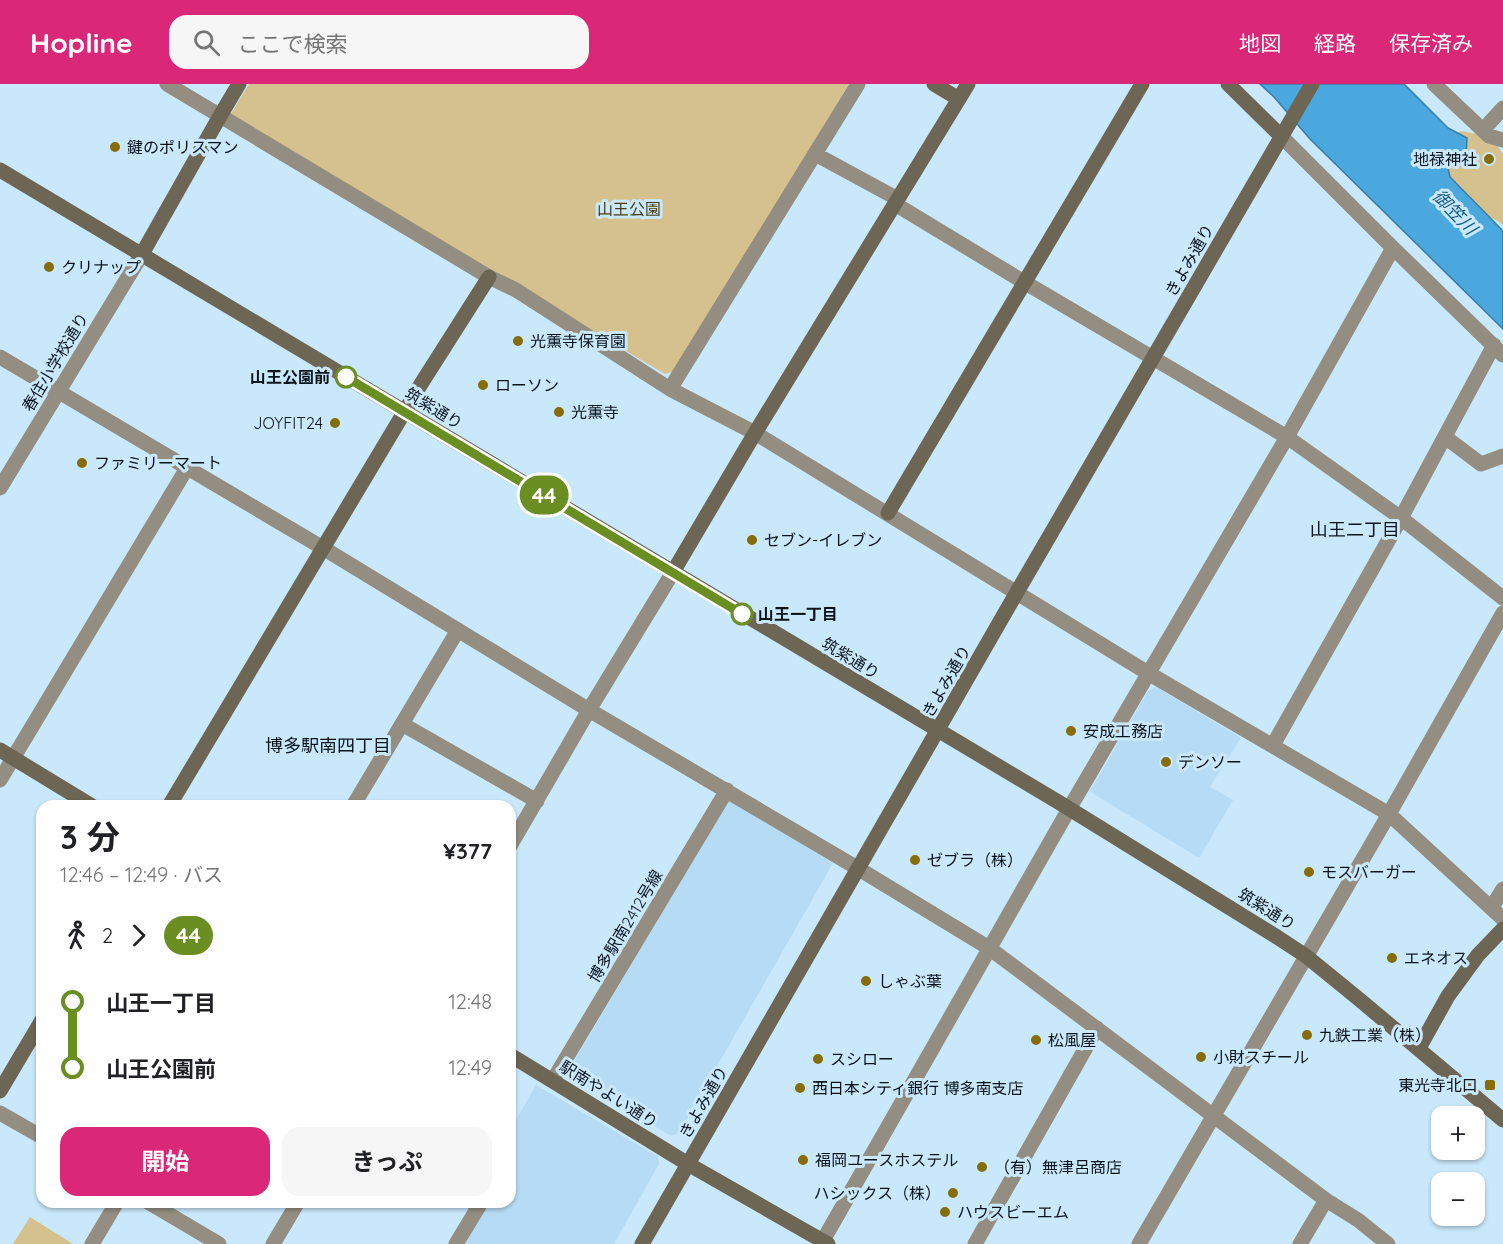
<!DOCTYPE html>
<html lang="ja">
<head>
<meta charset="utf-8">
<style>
	:root { --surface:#fff; --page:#f6f6f6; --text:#202124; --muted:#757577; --accent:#db2777 }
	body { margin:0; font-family:Quicksand,"Noto Sans JP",sans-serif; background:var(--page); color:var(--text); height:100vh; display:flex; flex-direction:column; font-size:22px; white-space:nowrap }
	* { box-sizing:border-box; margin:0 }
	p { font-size:20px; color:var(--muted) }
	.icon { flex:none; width:33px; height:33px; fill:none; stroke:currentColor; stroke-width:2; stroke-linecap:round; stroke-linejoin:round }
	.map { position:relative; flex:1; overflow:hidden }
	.drawer { position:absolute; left:36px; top:716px; width:480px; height:408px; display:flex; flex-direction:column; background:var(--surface); border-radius:18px; box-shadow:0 2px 4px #0004 }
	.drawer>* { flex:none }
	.badge { padding:0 12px; border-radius:20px; font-size:21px; line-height:39px }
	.fabs { position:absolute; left:1431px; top:1022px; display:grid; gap:12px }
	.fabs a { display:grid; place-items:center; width:54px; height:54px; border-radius:12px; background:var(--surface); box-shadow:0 2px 4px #0004; font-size:30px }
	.map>.badge { position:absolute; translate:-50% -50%; box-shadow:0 0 0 3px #fff }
	.legs { display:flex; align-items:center; gap:9px; height:66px; padding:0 24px; font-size:20px }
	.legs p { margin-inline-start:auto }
	.head { display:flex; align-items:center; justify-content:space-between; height:102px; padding:0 24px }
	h1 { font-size:33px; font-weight:700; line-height:45px }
	.action { display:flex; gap:12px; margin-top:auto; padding:12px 24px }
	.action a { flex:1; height:69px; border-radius:18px; background:var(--accent); color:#fff; font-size:24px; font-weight:700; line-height:69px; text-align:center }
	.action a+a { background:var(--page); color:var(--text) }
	ul { padding:0 24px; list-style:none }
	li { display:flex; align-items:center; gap:21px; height:66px; font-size:22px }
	li i { display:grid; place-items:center; width:9px; height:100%; margin:0 8px; background:currentColor }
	li i::after { content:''; width:15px; height:15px; margin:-8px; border:4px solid; border-radius:50%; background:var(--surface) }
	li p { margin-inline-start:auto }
	li:first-child i { background:linear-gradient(#0000 50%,currentColor 0) }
	li:last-child i { background:linear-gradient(currentColor 50%,#0000 0) }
	header { display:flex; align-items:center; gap:36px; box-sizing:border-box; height:84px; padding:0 30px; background:var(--accent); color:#fff }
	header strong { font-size:28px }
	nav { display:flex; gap:33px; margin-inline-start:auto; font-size:21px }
	.search { width:420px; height:54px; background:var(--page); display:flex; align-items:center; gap:15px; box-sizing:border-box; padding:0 21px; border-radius:18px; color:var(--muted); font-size:22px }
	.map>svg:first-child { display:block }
	.built { fill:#b6dcf5 }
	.green { fill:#d4c18e }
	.water { fill:#4ba8de; stroke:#377ca4; stroke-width:1.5 }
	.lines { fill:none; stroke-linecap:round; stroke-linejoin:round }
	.street { stroke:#938e81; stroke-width:15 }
	.secondary { stroke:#6d6654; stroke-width:15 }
	.line-1-casing { stroke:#fff; stroke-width:14 }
	.line-1 { stroke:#6b8e23; stroke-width:9 }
	.poi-dot { fill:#876c0a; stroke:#c9e8fc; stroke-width:2 }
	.stop-1-dot { fill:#fff; stroke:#6b8e23; stroke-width:3 }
	.labels { text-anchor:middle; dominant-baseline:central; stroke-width:6; stroke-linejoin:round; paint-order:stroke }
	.poi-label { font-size:16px; fill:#09141b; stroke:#c9e8fc; text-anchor:start }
	.park-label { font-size:16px; fill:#4a3d15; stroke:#c9e8fc }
	.street-label { font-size:16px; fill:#09141b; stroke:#c9e8fc }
	.stop-label { font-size:16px; font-weight:bold; fill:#09141b; stroke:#c9e8fc; text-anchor:end }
	.water-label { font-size:18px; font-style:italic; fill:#175d81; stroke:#c9e8fc }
	.neighbourhood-label { font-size:18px; fill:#09141b; stroke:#c9e8fc }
</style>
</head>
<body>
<header>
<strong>Hopline</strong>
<div class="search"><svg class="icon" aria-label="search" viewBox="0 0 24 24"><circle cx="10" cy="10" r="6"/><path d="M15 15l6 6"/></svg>ここで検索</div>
<nav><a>地図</a><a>経路</a><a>保存済み</a></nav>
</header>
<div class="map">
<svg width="1503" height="1160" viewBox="0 0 1503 1160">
	<rect width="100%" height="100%" fill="#c9e8fc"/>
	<path class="built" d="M 1156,603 L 1241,654 L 1210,703 L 1233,716 L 1199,774 L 1089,707 L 1092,704 L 1148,607 Z
		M 728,717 L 733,717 L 833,779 L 679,1049 L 671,1052 L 571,993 L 569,986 Z
		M 536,1001 L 658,1073 L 659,1080 L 614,1160 L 465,1160 L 489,1118 L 510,1118 L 510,1046 Z"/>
	<path class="green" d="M 249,0 L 849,0 L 677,287 L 665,290 L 229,33 Z
		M 1461,47 L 1477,50 L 1497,61 L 1503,70 L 1503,141 L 1498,137 L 1470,126 L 1442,84 L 1446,54 Z
		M 30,1133 L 73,1160 L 13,1160 Z"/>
	<path class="water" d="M 1260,0 L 1404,0 L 1448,44 L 1467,54 L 1466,73 L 1445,71 L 1450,93 L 1503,147 L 1503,245 L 1310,55 L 1274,13 Z"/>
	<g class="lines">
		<path class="street" d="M 167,0 L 489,193 L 516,206 L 670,305 L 755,349 L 1148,589 L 1389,730 L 1503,835
			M 1434,0 L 1489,52 L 1503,56
			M 1483,46 L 1503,24
			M 1281,52 L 1393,164 L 1503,271
			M 815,70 L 898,115
			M 895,120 L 1024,198 L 1287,353 L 1401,434 L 1503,514
			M 0,273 L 323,464 L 589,626 L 859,785 L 989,864 L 1326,1116 L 1358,1136 L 1388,1160
			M 670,305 L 858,0
			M 1445,353 L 1481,380 L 1503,372
			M 0,404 L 142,170
			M 402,640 L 537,717
			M 1273,661 L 1401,434 L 1494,261
			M 0,696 L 187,384
			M 353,722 L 458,546
			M 510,762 L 589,626 L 673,488
			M 1492,823 L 1503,805
			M 553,996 L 727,706
			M 0,1029 L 42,1053
			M 148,1118 L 219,1160
			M 92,1160 L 117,1118
			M 273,1160 L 298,1118
			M 456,1160 L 479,1122 L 472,1118
			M 821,1160 L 1069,725 L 1287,353 L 1393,164
			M 975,1160 L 1097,944
			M 1139,1160 L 1389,730 L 1503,529
			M 1300,1160 L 1326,1116"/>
		<path class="secondary" d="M 934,0 L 959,15
			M 1228,0 L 1281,52
			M 0,86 L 1060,719 L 1277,853 L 1306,872 L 1360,916 L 1503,1036
			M 142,170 L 220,32 L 239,0
			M 888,429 L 1142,0
			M 673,488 L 755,349 L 968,0
			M 0,666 L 92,722
			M 169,722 L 421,300 L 489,193
			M 1419,964 L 1448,912 L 1478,871 L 1503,845
			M 510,971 L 688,1080 L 828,1160
			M 0,1007 L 42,936
			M 642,1160 L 1017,508 L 1312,0"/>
	</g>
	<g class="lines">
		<g class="line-1-casing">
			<path id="line-1" d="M 346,293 L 742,530"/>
		</g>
		<use href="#line-1" class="line-1"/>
	</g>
	<g class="poi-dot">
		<circle cx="115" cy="63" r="6"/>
		<circle cx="1489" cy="75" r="6"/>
		<circle cx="49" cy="183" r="6"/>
		<circle cx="518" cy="257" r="6"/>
		<circle cx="483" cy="301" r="6"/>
		<circle cx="559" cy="328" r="6"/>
		<circle cx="335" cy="339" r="6"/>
		<circle cx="82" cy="379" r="6"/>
		<circle cx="752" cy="456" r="6"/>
		<circle cx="1071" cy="647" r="6"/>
		<circle cx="1166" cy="678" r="6"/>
		<circle cx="915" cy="776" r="6"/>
		<circle cx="1309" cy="788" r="6"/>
		<circle cx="1392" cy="874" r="6"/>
		<circle cx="866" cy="897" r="6"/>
		<circle cx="1307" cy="951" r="6"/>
		<circle cx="1036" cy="956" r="6"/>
		<circle cx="1201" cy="973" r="6"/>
		<circle cx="818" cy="975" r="6"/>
		<rect x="1484" y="995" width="12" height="12" rx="3"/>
		<circle cx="800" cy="1004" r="6"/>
		<circle cx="803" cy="1076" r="6"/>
		<circle cx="982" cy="1083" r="6"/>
		<circle cx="953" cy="1109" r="6"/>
		<circle cx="945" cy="1128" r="6"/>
	</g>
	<g class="stop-1-dot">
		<circle cx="346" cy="293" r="10"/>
		<circle cx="742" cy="530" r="10"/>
	</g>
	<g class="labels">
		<g class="poi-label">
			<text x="127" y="63">鍵のポリスマン</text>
			<text x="1477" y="75" text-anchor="end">地禄神社</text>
			<text x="61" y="183">クリナップ</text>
			<text x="530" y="257">光薫寺保育園</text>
			<text x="495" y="301">ローソン</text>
			<text x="571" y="328">光薫寺</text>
			<text x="323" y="339" text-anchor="end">JOYFIT24</text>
			<text x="94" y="379">ファミリーマート</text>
			<text x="764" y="456">セブン-イレブン</text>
			<text x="1083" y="647">安成工務店</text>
			<text x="1178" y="678">デンソー</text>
			<text x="927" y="776">ゼブラ（株）</text>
			<text x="1321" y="788">モスバーガー</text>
			<text x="1404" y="874">エネオス</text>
			<text x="878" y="897">しゃぶ葉</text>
			<text x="1319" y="951">九鉄工業（株）</text>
			<text x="1048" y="956">松風屋</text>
			<text x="1213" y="973">小財スチール</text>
			<text x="830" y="975">スシロー</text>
			<text x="1478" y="1001" text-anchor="end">東光寺北口</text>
			<text x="812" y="1004">西日本シティ銀行 博多南支店</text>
			<text x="815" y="1076">福岡ユースホステル</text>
			<text x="994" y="1083">（有）無津呂商店</text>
			<text x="941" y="1109" text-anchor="end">ハシックス（株）</text>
			<text x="957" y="1128">ハウスビーエム</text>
		</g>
		<g class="park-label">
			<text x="629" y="125">山王公園</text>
		</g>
		<g class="street-label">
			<text transform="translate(1189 176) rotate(-60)">きよみ通り</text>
			<text transform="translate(55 278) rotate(-59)">春住小学校通り</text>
			<text transform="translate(434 324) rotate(31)">筑紫通り</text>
			<text transform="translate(851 574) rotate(31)">筑紫通り</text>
			<text transform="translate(946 597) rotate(-60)">きよみ通り</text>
			<text transform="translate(1267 825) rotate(32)">筑紫通り</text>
			<text transform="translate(625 842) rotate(-59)">博多駅南2412号線</text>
			<text transform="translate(609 1010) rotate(32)">駅南やよい通り</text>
			<text transform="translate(703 1018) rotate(-60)">きよみ通り</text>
		</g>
		<g class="stop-label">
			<text x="330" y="293">山王公園前</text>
			<text x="758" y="530" text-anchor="start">山王一丁目</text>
		</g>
		<g class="water-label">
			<text transform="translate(1455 128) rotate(46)">御笠川</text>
		</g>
		<g class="neighbourhood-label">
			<text x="1355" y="445">山王二丁目</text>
			<text x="328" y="661">博多駅南四丁目</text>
		</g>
	</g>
</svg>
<div class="fabs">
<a>+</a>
<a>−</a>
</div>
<b class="badge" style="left:544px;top:411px;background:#6b8e23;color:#fff">44</b>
<section class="drawer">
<div class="head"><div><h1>3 分</h1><p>12:46 – 12:49 · バス</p></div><b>¥377</b></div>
<div class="legs"><svg class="icon" aria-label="walk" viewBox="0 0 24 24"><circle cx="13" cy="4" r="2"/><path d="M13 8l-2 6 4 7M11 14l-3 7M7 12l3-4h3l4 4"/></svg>2<svg class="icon" aria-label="forward" viewBox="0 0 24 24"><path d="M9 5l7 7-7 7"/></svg><b class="badge" style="background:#6b8e23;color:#fff">44</b></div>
<ul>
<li><i style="color:#6b8e23"></i><b>山王一丁目</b><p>12:48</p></li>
<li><i style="color:#6b8e23"></i><b>山王公園前</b><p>12:49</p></li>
</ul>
<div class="action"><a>開始</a><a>きっぷ</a></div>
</section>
</div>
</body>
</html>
